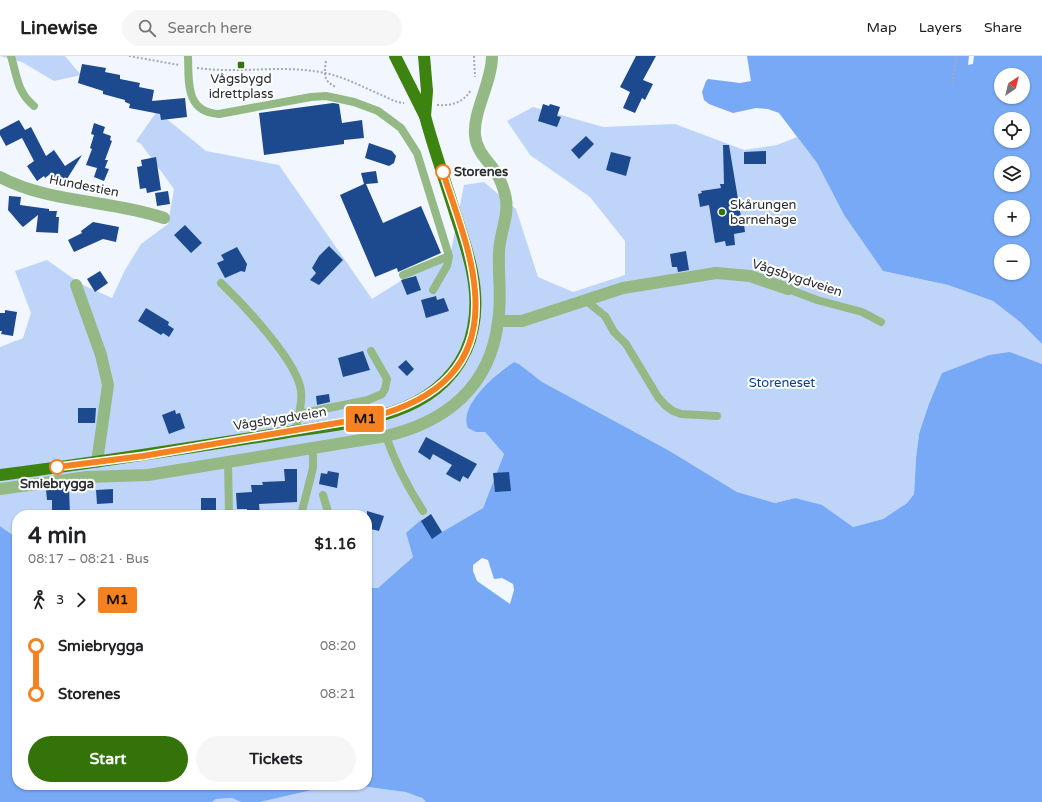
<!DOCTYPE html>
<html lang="en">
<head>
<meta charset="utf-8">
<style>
	:root { --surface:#fff; --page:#f6f6f6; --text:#202124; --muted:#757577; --line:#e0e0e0; --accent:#34730a }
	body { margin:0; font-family:"Varela Round",sans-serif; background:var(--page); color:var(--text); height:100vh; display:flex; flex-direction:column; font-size:15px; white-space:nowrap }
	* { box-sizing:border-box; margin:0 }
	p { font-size:13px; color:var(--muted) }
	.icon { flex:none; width:22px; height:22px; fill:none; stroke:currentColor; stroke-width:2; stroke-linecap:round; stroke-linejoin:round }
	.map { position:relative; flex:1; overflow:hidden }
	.details { position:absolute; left:12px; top:454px; width:360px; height:280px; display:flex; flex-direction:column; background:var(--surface); border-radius:16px; box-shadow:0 1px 3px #0004 }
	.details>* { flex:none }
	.badge { padding:0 8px; border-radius:3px; font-size:14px; line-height:26px }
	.needle { width:26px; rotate:35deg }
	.tools { position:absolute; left:994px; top:12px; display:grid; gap:8px }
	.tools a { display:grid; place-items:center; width:36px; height:36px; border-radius:50%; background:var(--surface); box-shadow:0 1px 3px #0004; font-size:20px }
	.map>.badge { position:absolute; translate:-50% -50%; box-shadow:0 0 0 2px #fff }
	.legs { display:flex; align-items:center; gap:6px; height:44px; padding:0 16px; font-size:13px }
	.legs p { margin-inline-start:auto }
	.summary { display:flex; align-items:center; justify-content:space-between; height:68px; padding:0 16px }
	h1 { font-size:22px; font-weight:800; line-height:30px }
	.primary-button { display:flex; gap:8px; margin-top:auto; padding:8px 16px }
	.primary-button a { flex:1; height:46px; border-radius:24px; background:var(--accent); color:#fff; font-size:16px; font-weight:800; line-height:46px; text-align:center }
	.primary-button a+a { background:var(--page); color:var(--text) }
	ul { padding:0 16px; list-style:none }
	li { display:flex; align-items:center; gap:14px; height:48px; font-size:15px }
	li i { display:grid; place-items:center; width:6px; height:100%; margin:0 5px; background:currentColor }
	li i::after { content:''; width:10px; height:10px; margin:-5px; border:3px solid; border-radius:50%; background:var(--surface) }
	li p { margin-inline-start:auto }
	li:first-child i { background:linear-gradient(#0000 50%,currentColor 0) }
	li:last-child i { background:linear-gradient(currentColor 50%,#0000 0) }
	header { display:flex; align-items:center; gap:24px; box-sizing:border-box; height:56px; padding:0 20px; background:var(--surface); border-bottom:1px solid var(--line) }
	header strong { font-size:19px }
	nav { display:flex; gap:22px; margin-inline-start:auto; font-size:14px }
	.search { width:280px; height:36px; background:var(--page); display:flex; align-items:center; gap:10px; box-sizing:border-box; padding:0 14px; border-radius:22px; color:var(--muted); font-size:15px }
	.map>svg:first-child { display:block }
	.green { fill:#bed5f9 }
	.water { fill:#77a9f6; fill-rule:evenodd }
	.building { fill:#1d498e }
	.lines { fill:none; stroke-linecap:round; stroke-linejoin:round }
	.path { stroke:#a6a9af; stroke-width:2; stroke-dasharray:2 2; stroke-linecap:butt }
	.lane { stroke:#94b985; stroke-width:8 }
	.street { stroke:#94b985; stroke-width:12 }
	.primary { stroke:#3d8310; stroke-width:12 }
	.primary-bridge { stroke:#3d8310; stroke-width:12 }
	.line-1-casing { stroke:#fff; stroke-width:9 }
	.line-1 { stroke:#f58220; stroke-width:6 }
	.poi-dot { fill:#34730a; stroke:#fff; stroke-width:1.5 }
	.stop-1-dot { fill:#fff; stroke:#f58220; stroke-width:2 }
	.labels { text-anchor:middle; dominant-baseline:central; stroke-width:4; stroke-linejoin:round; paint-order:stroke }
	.poi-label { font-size:13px; fill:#2a2c2f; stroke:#fff }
	.stop-label { font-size:13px; font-weight:bold; fill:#2a2c2f; stroke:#fff; text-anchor:start }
	.street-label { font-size:13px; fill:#2a2c2f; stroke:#fff }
	.park-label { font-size:13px; fill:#014199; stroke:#fff }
</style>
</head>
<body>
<header>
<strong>Linewise</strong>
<div class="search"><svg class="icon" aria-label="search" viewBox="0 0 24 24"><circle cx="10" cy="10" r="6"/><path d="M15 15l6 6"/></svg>Search here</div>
<nav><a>Map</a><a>Layers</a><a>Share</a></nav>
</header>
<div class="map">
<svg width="1042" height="746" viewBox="0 0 1042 746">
	<rect width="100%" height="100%" fill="#f2f6fe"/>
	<path class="green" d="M 0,0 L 65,0 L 81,19 L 54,25 L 22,6 Z
		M 152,51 L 206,95 L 279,109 L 372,243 L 426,209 L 450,200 L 464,129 L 484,126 L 516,153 L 538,221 L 573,236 L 625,219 L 625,185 L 590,141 L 530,99 L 507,65 L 533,51 L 603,71 L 675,68 L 744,94 L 777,89 L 797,81 L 817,107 L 844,159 L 883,215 L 948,229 L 993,245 L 1020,266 L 1042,288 L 1042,308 L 1010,296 L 919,378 L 916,402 L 914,438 L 907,447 L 883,463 L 853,471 L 795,442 L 775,447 L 737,436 L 668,394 L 541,326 L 519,308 L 514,306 L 498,317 L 472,346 L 476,376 L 485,376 L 504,398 L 483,452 L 442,476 L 406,477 L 413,501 L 378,532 L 367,532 L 367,459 L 17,459 L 17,482 L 0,470 L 0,291 L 23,282 L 31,257 L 15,215 L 47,204 L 81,228 L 112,242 L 125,214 L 141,188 L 168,168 L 174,133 L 141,88 L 136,85 L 155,58 Z
		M 354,729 C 374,732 412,731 426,746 L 260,746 L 321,732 Z
		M 232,742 L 241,746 L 212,746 L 215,743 Z"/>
	<path class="water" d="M 747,0 L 969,0 L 968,9 L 973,8 L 974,0 L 1042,0 L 1042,288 L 1020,266 L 993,245 L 948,229 L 883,215 L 844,159 L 817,107 L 779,57 L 768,53 L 756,52 L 733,57 L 709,48 L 704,44 L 702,36 L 706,25 L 708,23 L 740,27 L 751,25 ZM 1001,19 L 1023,19 L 1023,41 L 1001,41 ZM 1001,63 L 1023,63 L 1023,85 L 1001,85 ZM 1001,107 L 1023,107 L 1023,129 L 1001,129 ZM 1001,151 L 1023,151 L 1023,173 L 1001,173 ZM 1001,195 L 1023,195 L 1023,217 L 1001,217 Z
		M 1010,296 L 1042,308 L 1042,746 L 426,746 L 422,742 L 406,736 L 354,729 L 321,732 L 260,746 L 241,746 L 232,742 L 216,743 L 212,746 L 0,746 L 0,470 L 17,482 L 17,729 L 367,729 L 367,532 L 378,532 L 413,501 L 406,477 L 421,464 L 442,476 L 483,452 L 504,398 L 485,376 L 476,376 L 468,372 C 458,349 497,317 514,306 L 519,308 L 542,326 L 668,394 L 737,436 L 775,447 L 795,442 L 822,449 L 853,471 L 883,463 L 907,447 L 914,438 L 916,402 L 919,378 L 929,348 L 942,317 L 989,299 ZM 482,502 L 488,504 L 494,523 L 502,522 L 513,528 L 514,534 L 510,548 L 477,525 L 473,515 L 473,509 Z"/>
	<path class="building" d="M 636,0 L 656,0 L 643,24 L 653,28 L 645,44 L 642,42 L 635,57 L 623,52 L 630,36 L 620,31 Z
		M 82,8 L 106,12 L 105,16 L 120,19 L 120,23 L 140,27 L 139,31 L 154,34 L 152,45 L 185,42 L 187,61 L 161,64 L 160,58 L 129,52 L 130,48 L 125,46 L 125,44 L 103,38 L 103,35 L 78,27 Z
		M 333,47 L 339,48 L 342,67 L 362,64 L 364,82 L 344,84 L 344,88 L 264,99 L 259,57 Z
		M 543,48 L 549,50 L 550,48 L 560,51 L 557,60 L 561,61 L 557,71 L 538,65 Z
		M 19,64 L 25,74 L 31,71 L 46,100 L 54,94 L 65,110 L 82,99 L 67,123 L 56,130 L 49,119 L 45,122 L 44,120 L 37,125 L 27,110 L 34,105 L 22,82 L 6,90 L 0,79 L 0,74 Z
		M 94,67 L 105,71 L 103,77 L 111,80 L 110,84 L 112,85 L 105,104 L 108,104 L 105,112 L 109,113 L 104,125 L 94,121 L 97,112 L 86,109 L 92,93 L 90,92 L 94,79 L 91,78 Z
		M 586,80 L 594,88 L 579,103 L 571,94 Z
		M 369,87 L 392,95 L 396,100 L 394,107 L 389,110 L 365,102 Z
		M 723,89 L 729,89 L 741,161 L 743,161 L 745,176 L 734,178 L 735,189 L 726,190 L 725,185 L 715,187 L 709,149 L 700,151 L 698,138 L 702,137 L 701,135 L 721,132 L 720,128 L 724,128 Z
		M 766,95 L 766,108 L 744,108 L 744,96 Z
		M 611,96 L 631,101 L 626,120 L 606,114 Z
		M 156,101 L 161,134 L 147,137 L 146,132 L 140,133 L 137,111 L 142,110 L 141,104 Z
		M 376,115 L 378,127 L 366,128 L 383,167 L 421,150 L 441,197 L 398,216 L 397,212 L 375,221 L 340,139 L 364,128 L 361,117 Z
		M 168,135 L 170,148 L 157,150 L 155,137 Z
		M 9,140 L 21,141 L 20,149 L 49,153 L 49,155 L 57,155 L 56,161 L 59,161 L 58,177 L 36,176 L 38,159 L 23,171 L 20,168 L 8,154 Z
		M 93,166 L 119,171 L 116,186 L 103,183 L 74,196 L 68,184 L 82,177 L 81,175 Z
		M 185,169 L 202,187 L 191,197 L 174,179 Z
		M 329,190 L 343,204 L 319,229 L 310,224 L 316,217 L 312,212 L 319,200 Z
		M 237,191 L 247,208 L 245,216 L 241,215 L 225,222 L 217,207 L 224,204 L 221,199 Z
		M 686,195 L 689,214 L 678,216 L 677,211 L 672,211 L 670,198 Z
		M 100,215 L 108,227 L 95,236 L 87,223 Z
		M 416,220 L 421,234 L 407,239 L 401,224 Z
		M 436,240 L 437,244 L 444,242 L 449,255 L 426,262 L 421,244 Z
		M 146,252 L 169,266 L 168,269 L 174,273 L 169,281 L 163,277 L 161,279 L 138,265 Z
		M 5,254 L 17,256 L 13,280 L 1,278 L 2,275 L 0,275 L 0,257 L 5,257 Z
		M 363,295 L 370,314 L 343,321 L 338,302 Z
		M 406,304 L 414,313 L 407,320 L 398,311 Z
		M 329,338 L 330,346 L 317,349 L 316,340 Z
		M 78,352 L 96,352 L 95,367 L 78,367 Z
		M 175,354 L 176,358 L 180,357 L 185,372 L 169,378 L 162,359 Z
		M 426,381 L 477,408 L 468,423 L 463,420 L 460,426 L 446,418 L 452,409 L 433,398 L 430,404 L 418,396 Z
		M 284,413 L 297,413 L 297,446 L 259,448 L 260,459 L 247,459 L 247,453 L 237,453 L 236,437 L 252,436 L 251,429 L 263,429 L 262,426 L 285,425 Z
		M 328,415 L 339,417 L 337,432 L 319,428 L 321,417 L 327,418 Z
		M 509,416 L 511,435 L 495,436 L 493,417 Z
		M 69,432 L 70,459 L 57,459 L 52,455 L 52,444 L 47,444 L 46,434 Z
		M 113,433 L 113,447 L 97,448 L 96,434 Z
		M 201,442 L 216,442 L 216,459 L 201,459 Z
		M 367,455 L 384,460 L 379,475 L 367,472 Z
		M 431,458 L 442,476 L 432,483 L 421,465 Z"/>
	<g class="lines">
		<path class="path" d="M 129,0 L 179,9
			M 474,0 L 475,21
			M 326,5 C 324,18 323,25 336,31
			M 197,12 C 240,18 283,8 325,17 C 344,21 361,30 379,38 C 387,41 396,47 404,47
			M 952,27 L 957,0
			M 437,49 C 451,50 463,47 471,34
			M 459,117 L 468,115 L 483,120"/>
		<path class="lane" d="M 11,0 C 17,20 17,36 34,50
			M 188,0 C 189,26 185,56 219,58 L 311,41 L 326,40 L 354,46 L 378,55 L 401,72 L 417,97 L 449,200 L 447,210 L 433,234
			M 403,219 L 449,200
			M 221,227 C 243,248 298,306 301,335 C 303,349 297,361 296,374
			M 788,233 L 817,244 L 862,256 L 881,266
			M 585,244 L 605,260 L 614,276 L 626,288 L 658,341 L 665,349 L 673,355 L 681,358 L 717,360
			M 299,358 L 368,344 L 382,338 L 385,333 L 387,323 L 371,295
			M 386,380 C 395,407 407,430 423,455
			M 228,405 L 229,459
			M 323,439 L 329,459
			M 301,459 L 313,412 L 313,391"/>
		<path class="street" d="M 0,121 C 48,147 112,144 164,162
			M 76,229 L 101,299 L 108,329 L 97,406
			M 499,265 L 522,265 L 623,232 L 716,217 L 750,220 L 788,233
			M 0,433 L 87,421 L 148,419 L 386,380 C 446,366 490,331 498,266 C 502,243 498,220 499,197 C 499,178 509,162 506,143 C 504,133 501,124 495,115 C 487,104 476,94 475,79 C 473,55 492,26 492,0"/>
		<path class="primary" d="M 395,0 L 411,32
			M 424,0 L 427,35
			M 0,419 C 95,407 189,392 283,377 C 325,370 379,366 416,346 C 445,331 467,305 473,272 C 481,234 468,196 456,160 C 446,127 434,94 425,60"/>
		<path class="primary-bridge" d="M 411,32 L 425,60
			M 425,60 L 427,35"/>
	</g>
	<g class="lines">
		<g class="line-1-casing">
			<path id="line-1" d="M 57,411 L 143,400 L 372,361 C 437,344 481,309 475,236 C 472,195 455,155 443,116"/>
		</g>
		<use href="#line-1" class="line-1"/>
	</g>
	<g class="poi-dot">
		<rect x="237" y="5" width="8" height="8" rx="2"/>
		<circle cx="722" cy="156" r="4"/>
	</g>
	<g class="stop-1-dot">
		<circle cx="443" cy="116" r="7"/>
		<circle cx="57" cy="411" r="7"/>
	</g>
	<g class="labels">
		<g class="poi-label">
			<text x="241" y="23">Vågsbygd<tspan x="241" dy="15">idrettplass</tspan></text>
			<text x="730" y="149" text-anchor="start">Skårungen<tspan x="730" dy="15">barnehage</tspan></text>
		</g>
		<g class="stop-label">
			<text x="454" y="116">Storenes</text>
			<text x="57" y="428" text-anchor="middle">Smiebrygga</text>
		</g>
		<g class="street-label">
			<text transform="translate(84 130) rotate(11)">Hundestien</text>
			<text transform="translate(797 222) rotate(18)">Vågsbygdveien</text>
			<text transform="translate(280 363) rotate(-9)">Vågsbygdveien</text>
		</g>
		<g class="park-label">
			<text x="782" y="327">Storeneset</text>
		</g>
	</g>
</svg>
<div class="tools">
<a><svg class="needle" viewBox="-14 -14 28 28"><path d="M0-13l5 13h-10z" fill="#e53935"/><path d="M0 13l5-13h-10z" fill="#757577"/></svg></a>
<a><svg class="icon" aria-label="locate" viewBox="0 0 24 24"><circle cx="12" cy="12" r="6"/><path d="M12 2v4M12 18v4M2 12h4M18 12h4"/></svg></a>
<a><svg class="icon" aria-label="layers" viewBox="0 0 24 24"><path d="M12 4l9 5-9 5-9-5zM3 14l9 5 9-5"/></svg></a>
<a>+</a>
<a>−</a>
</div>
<b class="badge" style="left:365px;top:363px;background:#f58220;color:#111">M1</b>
<section class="details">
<div class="summary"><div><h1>4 min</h1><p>08:17 – 08:21 · Bus</p></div><b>$1.16</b></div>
<div class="legs"><svg class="icon" aria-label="walk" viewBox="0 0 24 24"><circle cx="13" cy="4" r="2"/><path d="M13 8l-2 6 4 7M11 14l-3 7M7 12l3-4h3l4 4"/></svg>3<svg class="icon" aria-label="forward" viewBox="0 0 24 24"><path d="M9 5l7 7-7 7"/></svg><b class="badge" style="background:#f58220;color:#111">M1</b></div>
<ul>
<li><i style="color:#f58220"></i><b>Smiebrygga</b><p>08:20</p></li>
<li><i style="color:#f58220"></i><b>Storenes</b><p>08:21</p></li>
</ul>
<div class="primary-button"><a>Start</a><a>Tickets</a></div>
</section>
</div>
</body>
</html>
